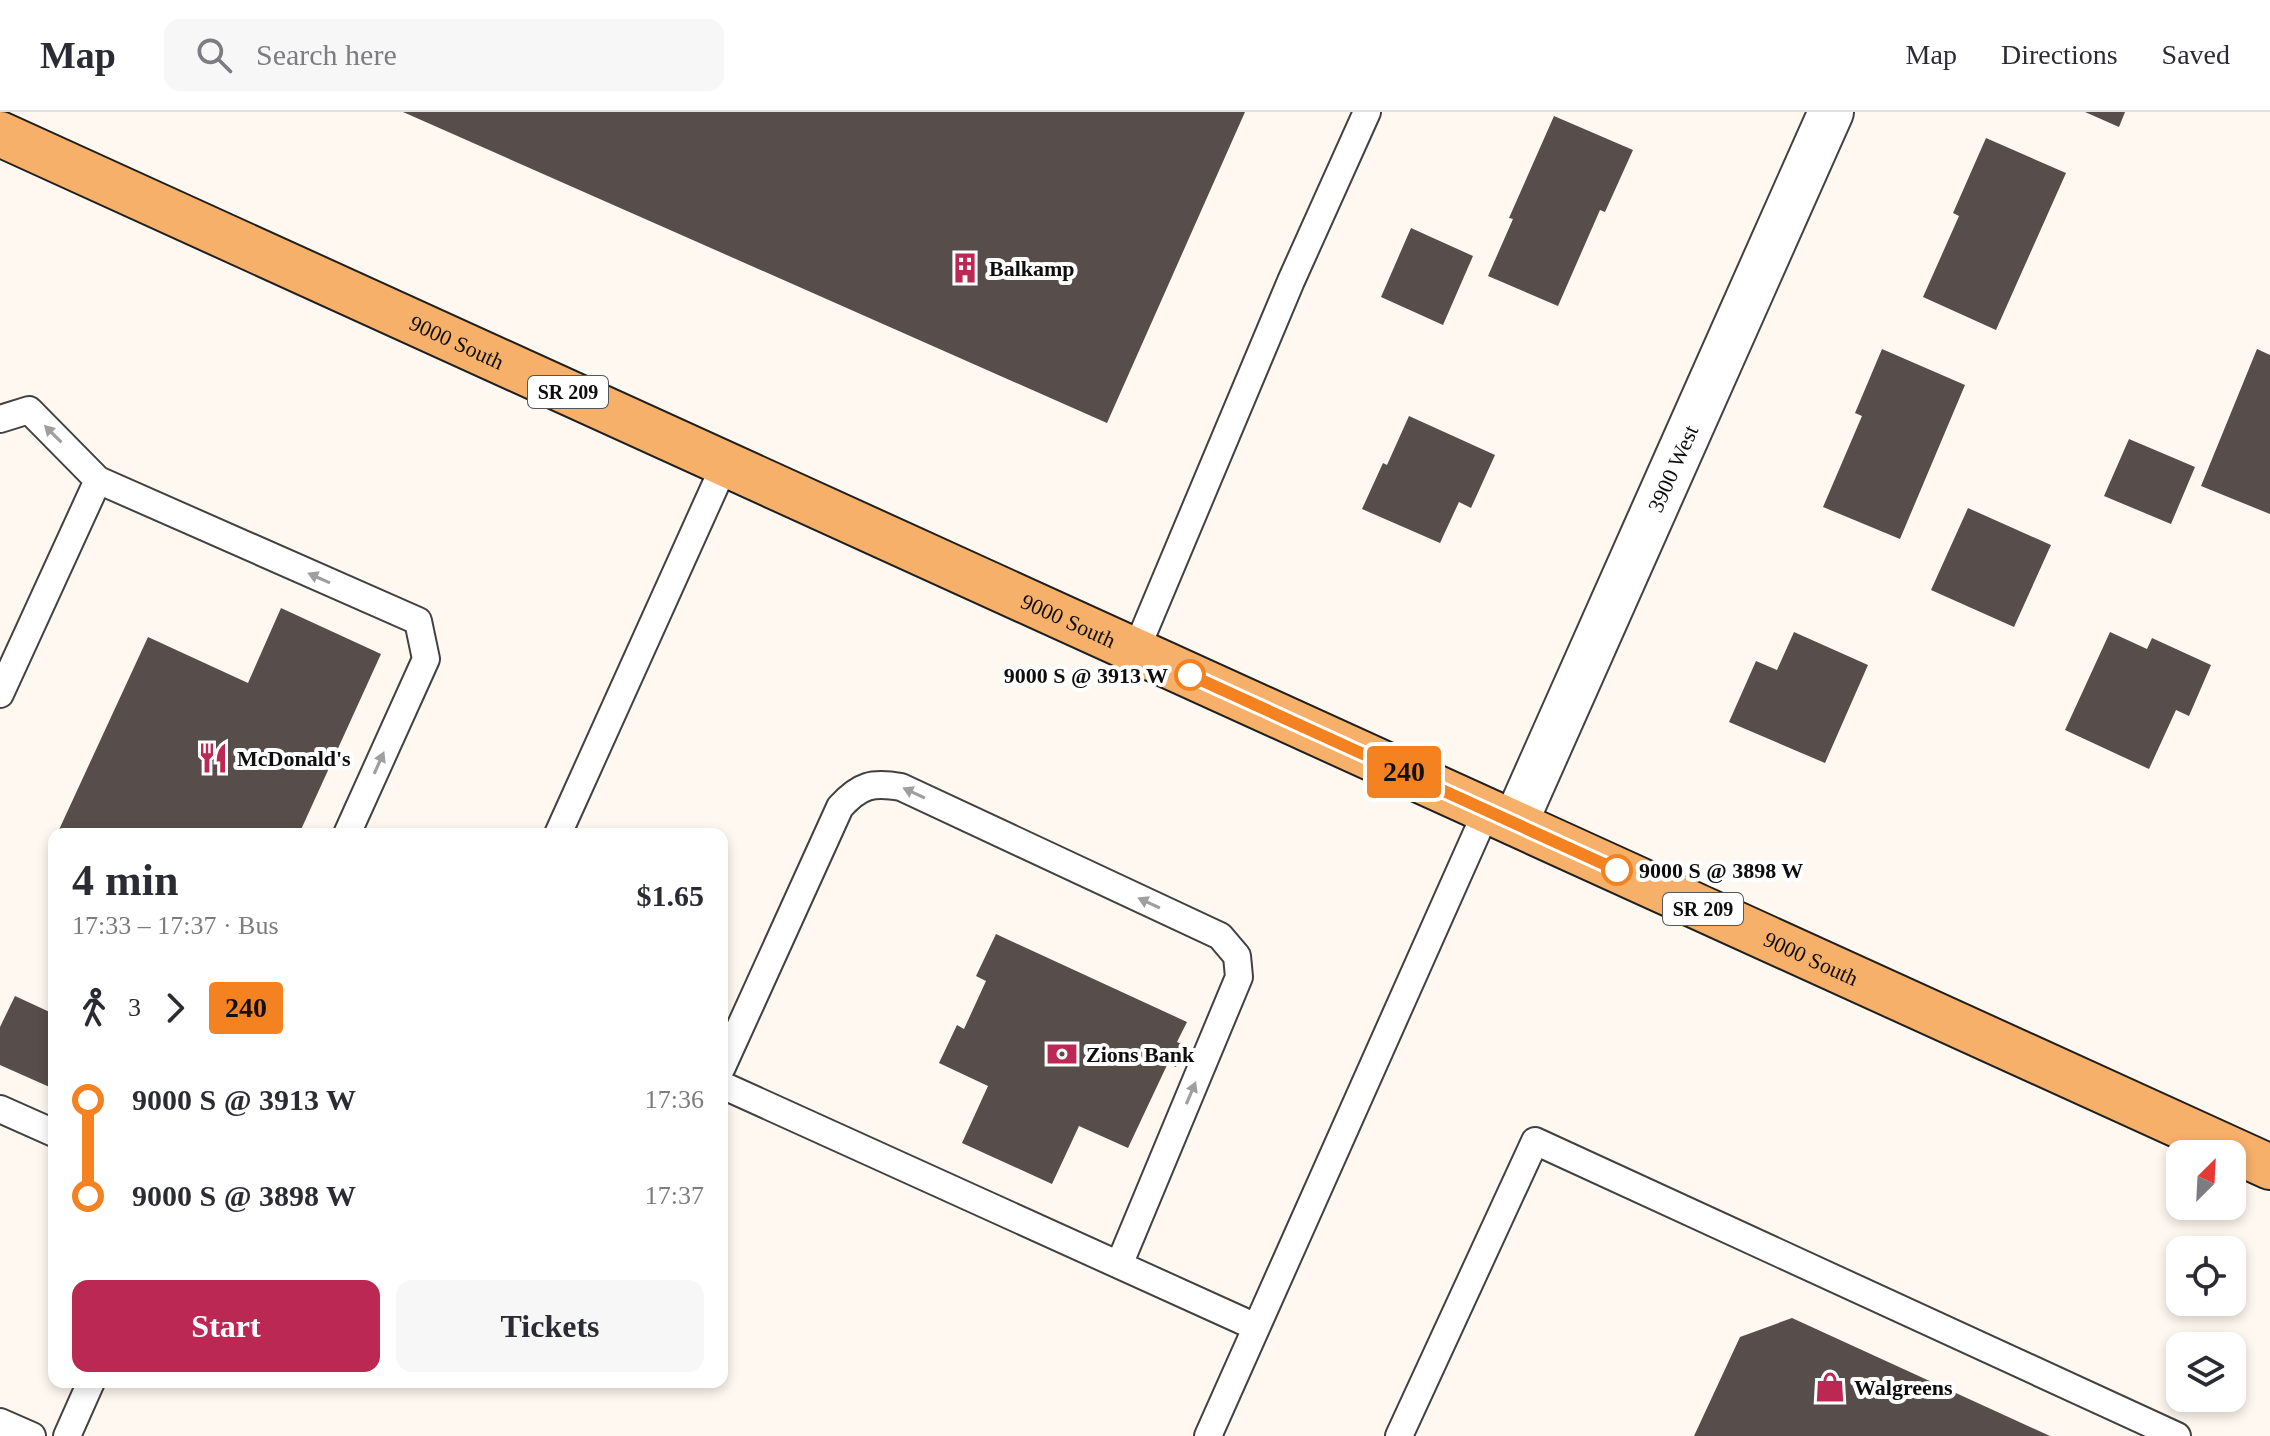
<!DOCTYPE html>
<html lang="en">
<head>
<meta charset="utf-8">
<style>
	:root { --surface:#fff; --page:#f7f7f7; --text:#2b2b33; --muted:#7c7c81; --line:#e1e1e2; --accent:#bc2854 }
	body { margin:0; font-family:"Times New Roman",serif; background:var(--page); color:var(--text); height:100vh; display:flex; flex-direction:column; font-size:30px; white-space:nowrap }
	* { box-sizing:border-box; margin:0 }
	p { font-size:26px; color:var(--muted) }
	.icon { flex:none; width:44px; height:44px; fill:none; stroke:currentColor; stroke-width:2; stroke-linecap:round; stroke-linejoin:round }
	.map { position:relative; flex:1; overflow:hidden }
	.sheet { position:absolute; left:48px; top:716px; width:680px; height:560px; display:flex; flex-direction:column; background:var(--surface); border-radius:16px; box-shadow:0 4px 12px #0003 }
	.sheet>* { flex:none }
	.badge { padding:0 16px; border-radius:6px; font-size:28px; line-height:52px }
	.needle { width:52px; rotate:24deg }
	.fabs { position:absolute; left:2166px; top:1028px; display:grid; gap:16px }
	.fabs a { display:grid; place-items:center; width:80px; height:80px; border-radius:16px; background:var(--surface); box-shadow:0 4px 12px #0003; font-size:40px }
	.map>.badge { position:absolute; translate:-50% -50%; box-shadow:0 0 0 4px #fff }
	.legs { display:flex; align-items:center; gap:12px; height:88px; padding:0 24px; font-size:26px }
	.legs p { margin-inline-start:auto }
	.summary { display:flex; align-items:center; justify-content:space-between; height:136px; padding:0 24px }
	h1 { font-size:44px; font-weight:700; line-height:60px }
	.button { display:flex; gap:16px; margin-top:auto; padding:16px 24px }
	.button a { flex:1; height:92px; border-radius:16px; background:var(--accent); color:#fff; font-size:32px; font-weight:700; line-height:92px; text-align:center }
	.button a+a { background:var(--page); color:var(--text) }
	ul { padding:0 24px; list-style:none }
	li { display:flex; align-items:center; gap:28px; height:96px; font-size:30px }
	li i { display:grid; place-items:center; width:12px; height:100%; margin:0 10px; background:currentColor }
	li i::after { content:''; width:20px; height:20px; margin:-10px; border:6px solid; border-radius:50%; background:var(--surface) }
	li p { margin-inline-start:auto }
	li:first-child i { background:linear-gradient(#0000 50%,currentColor 0) }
	li:last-child i { background:linear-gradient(currentColor 50%,#0000 0) }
	header { display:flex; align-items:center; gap:48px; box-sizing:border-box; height:112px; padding:0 40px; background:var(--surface); border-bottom:2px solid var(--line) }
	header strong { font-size:38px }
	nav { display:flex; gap:44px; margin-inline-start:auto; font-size:28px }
	.search { width:560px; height:72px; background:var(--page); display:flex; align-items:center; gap:20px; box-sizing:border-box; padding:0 28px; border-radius:16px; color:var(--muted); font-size:30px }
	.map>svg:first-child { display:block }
	.building { fill:#574d4b }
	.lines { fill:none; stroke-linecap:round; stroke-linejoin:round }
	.lane-casing { stroke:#414141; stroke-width:30 }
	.street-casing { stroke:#414141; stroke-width:48 }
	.primary-casing { stroke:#1f1f1f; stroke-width:48 }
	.lane { stroke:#fff; stroke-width:26 }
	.street { stroke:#fff; stroke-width:44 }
	.primary { stroke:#f6b069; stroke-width:44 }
	.oneway { fill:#9f9f9f }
	.line-1-casing { stroke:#fff; stroke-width:18 }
	.line-1 { stroke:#f58220; stroke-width:12 }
	.stop-1-dot { fill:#fff; stroke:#f58220; stroke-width:4 }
	.labels { text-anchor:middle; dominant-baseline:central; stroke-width:8; stroke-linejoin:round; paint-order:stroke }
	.shield { fill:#fff; stroke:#565656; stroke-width:2 }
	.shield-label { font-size:20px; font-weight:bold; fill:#0e0e0e }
	.poi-label { font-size:22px; font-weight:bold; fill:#0e0e0e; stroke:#fff; text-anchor:start }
	.street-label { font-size:22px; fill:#0e0e0e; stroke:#fff }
	.stop-label { font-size:22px; font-weight:bold; fill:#0e0e0e; stroke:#fff; text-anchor:end }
</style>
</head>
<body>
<header>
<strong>Map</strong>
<div class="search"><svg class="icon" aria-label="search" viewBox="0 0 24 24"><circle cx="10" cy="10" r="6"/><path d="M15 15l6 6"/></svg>Search here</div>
<nav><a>Map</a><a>Directions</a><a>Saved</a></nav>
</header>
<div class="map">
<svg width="2270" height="1324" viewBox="0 0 2270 1324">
	<rect width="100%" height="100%" fill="#fff8f0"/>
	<path class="building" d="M 403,0 L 1245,0 L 1107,311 Z
		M 2085,0 L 2125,0 L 2119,15 Z
		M 1554,4 L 1633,38 L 1605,100 L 1600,98 L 1558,194 L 1488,164 L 1513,107 L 1509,106 Z
		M 1986,26 L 2066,61 L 1996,218 L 1923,185 L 1959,104 L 1953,101 Z
		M 1411,116 L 1473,144 L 1443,213 L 1381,185 Z
		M 1882,237 L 1965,273 L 1900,427 L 1823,395 L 1862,304 L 1855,301 Z
		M 2257,237 L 2270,243 L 2270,402 L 2201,374 Z
		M 1409,304 L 1495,343 L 1471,396 L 1459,390 L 1440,431 L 1362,397 L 1383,351 L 1387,353 Z
		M 2129,327 L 2195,355 L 2171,412 L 2104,384 Z
		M 1968,396 L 2051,433 L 2014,515 L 1931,478 Z
		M 281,496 L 381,542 L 299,722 L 57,722 L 148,525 L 248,571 Z
		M 1794,520 L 1868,553 L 1825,651 L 1729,610 L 1756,549 L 1777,558 Z
		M 2110,520 L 2147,537 L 2152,526 L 2211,553 L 2189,604 L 2176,598 L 2149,657 L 2065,618 Z
		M 996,822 L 1187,910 L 1177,930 L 1186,934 L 1176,955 L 1168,951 L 1128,1036 L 1079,1014 L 1052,1072 L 962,1031 L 988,974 L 939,951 L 957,913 L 964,917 L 986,869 L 976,864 Z
		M 15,884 L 54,902 L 54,977 L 0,953 L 0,915 Z
		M 1792,1206 L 2050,1324 L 1694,1324 L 1740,1225 Z"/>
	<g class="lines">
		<g class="lane-casing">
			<path id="lane" d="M 0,307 L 29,298 L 98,368 L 418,509 L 426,547 L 347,722
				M 1136,538 L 1291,169 L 1367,0
				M 0,582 L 98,368
				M 558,722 L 725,352
				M 722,955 L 840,695 C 860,673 872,670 901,675 L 1220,824 L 1237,844 L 1239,865 L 1119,1153
				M 722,973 L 1256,1215
				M 0,997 L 54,1021
				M 0,1310 L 32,1324
				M 67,1324 L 91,1270
				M 1208,1324 L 1487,698
				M 1399,1324 L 1535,1029 L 2177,1324"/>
		</g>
		<g class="street-casing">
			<g id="street">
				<path id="s1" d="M 1515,711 L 1831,0"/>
			</g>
		</g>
		<g class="primary-casing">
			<g id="primary">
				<path id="s2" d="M 0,22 L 2270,1055"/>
			</g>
		</g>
		<use href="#lane" class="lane"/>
		<use href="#street" class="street"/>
		<use href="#primary" class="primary"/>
	</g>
	<defs><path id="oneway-solid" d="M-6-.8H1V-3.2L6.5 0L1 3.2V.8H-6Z" transform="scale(2)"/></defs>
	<g class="oneway">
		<use href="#oneway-solid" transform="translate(53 322) rotate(-135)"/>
		<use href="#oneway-solid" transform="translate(319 466) rotate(-156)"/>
		<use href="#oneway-solid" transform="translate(379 651) rotate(-66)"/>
		<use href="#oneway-solid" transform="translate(914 681) rotate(-155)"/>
		<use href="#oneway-solid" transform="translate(1149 791) rotate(-155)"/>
		<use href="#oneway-solid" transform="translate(1191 981) rotate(-67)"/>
	</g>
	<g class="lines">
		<g class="line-1-casing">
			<path id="line-1" d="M 1190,563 L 1617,758"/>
		</g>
		<use href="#line-1" class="line-1"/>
	</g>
	<defs>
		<g id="building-bare" transform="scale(2.4)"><path d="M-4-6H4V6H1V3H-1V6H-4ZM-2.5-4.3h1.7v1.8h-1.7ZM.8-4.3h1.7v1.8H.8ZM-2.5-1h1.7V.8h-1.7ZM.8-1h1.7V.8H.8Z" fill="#bc2854" stroke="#fff" stroke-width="2.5" paint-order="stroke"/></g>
		<g id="restaurant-bare" transform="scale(2.4)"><path d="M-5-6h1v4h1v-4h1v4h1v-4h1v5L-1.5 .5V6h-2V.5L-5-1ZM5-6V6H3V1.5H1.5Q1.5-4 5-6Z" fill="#bc2854" stroke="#fff" stroke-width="2.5" paint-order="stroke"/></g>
		<g id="bank-bare" transform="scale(2.4)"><path d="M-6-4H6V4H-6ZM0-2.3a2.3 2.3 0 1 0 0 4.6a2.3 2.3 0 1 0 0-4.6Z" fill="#bc2854" stroke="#fff" stroke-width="2.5" paint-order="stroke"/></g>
		<g id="shop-bare" transform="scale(2.4)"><path d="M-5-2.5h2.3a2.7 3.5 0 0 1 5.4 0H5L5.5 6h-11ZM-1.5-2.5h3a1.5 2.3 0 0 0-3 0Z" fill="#bc2854" stroke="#fff" stroke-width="2.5" paint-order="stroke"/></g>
	</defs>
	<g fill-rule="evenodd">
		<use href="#building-bare" x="965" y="156"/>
		<use href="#restaurant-bare" x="213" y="646"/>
		<use href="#bank-bare" x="1062" y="942"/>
		<use href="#shop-bare" x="1830" y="1275"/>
	</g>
	<g class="stop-1-dot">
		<circle cx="1190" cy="563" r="14"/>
		<circle cx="1617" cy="758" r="14"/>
	</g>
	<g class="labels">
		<g class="shield">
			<rect x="528" y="264" width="80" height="32" rx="6"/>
			<rect x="1663" y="781" width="80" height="32" rx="6"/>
		</g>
		<g class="shield-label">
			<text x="568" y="280">SR 209</text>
			<text x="1703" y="797">SR 209</text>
		</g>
		<g class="poi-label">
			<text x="989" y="156">Balkamp</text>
			<text x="237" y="646">McDonald's</text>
			<text x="1086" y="942">Zions Bank</text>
			<text x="1854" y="1275">Walgreens</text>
		</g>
		<g class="street-label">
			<text stroke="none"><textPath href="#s2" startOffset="502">9000 South</textPath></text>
			<text stroke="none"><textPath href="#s1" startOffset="388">3900 West</textPath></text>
			<text stroke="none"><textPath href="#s2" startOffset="1174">9000 South</textPath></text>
			<text stroke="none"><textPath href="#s2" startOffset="1990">9000 South</textPath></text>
		</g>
		<g class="stop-label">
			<text x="1168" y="563">9000 S @ 3913 W</text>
			<text x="1639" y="758" text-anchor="start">9000 S @ 3898 W</text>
		</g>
	</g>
</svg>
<div class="fabs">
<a><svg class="needle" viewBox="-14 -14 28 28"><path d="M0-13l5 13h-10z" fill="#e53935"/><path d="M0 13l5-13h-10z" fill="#7c7c81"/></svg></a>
<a><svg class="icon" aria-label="locate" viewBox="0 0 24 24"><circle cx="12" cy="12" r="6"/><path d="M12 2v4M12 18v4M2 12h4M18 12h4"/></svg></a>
<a><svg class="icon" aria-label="layers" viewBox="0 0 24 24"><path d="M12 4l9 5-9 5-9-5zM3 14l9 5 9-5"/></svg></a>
</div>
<b class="badge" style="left:1404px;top:660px;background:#f58220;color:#111">240</b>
<section class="sheet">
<div class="summary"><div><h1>4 min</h1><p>17:33 – 17:37 · Bus</p></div><b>$1.65</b></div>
<div class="legs"><svg class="icon" aria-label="walk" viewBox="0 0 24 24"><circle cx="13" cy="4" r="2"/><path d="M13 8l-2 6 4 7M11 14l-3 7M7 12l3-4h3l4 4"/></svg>3<svg class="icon" aria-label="forward" viewBox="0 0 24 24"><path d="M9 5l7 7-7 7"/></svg><b class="badge" style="background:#f58220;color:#111">240</b></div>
<ul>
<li><i style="color:#f58220"></i><b>9000 S @ 3913 W</b><p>17:36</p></li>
<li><i style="color:#f58220"></i><b>9000 S @ 3898 W</b><p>17:37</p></li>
</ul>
<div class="button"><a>Start</a><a>Tickets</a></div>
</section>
</div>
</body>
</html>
